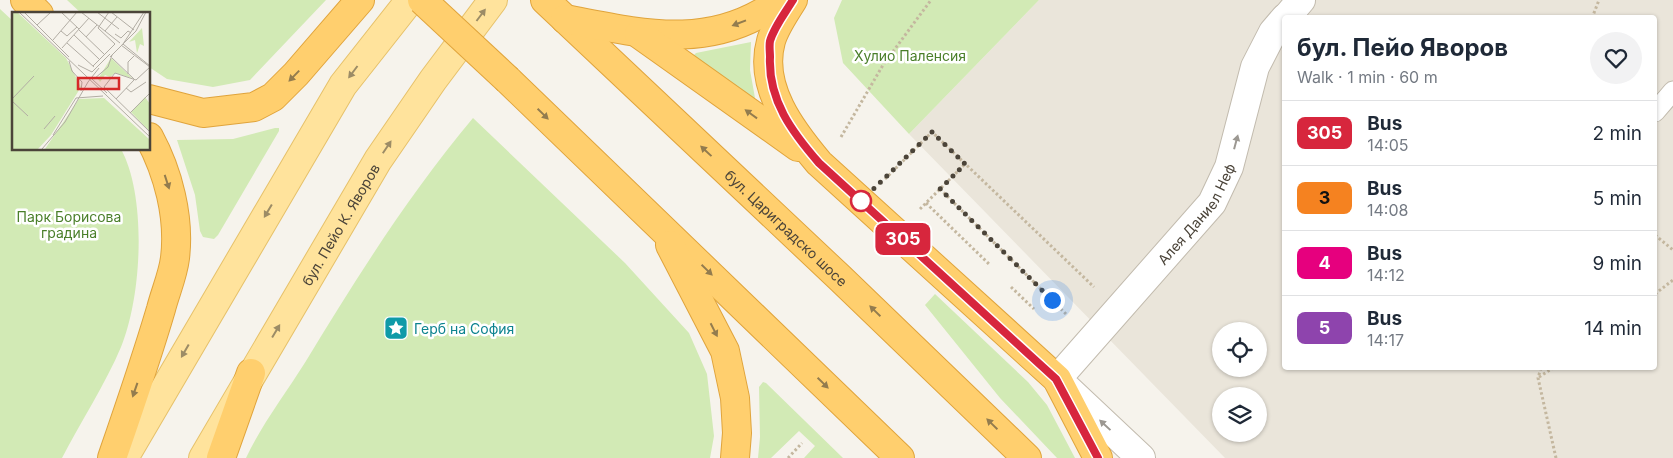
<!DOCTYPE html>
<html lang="en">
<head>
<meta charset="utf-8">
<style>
	:root { --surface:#fff; --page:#f2f2f3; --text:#1f2937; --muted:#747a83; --line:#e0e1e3 }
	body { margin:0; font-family:Inter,sans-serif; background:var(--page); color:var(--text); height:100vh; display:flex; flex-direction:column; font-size:19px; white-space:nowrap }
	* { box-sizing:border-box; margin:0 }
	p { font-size:16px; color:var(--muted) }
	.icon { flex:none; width:28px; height:28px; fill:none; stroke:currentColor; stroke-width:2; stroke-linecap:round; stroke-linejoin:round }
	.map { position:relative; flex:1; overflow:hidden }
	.panel { position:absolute; left:1282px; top:15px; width:375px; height:355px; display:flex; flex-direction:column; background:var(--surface); border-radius:5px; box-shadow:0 1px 4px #0004 }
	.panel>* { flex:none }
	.badge { padding:0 10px; border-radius:8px; font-size:18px; line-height:32px }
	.tools { position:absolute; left:1212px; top:322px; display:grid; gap:10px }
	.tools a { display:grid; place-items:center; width:55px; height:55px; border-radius:50%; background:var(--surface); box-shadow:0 1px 4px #0004; font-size:25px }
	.you { position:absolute; width:25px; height:25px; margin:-12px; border:4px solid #fff; border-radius:50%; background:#1a73e8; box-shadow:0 0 0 8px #1a73e833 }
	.map>.badge { position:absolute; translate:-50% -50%; box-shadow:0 0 0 2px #fff }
	.round { display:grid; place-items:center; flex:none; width:52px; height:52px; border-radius:26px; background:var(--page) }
	.overview { display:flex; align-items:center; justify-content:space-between; height:85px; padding:0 15px }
	h1 { font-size:24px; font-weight:700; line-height:38px }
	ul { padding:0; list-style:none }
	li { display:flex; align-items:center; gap:15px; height:65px; padding:0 15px; border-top:1px solid var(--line) }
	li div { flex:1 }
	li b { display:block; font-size:19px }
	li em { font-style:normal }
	li .badge { min-width:55px; font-weight:700; text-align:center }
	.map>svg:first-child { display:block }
	.residential { fill:#eae5da; fill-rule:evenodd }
	.green { fill:#d2eab5 }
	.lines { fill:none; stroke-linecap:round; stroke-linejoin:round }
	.lane-casing { stroke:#c2bbae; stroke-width:21 }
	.street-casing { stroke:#c2bbae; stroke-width:30 }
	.primary-casing { stroke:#e6c16a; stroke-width:30 }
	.highway-casing { stroke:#e0a43c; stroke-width:30 }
	.path { stroke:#c4b79f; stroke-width:3; stroke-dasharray:2.5 2.5; stroke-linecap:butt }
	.lane { stroke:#fff; stroke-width:19 }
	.street { stroke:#fff; stroke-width:28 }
	.primary { stroke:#ffe39c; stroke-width:28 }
	.highway { stroke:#ffcf6e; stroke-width:28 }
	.highway-bridge-casing { stroke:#e0a43c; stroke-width:30; stroke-linecap:butt }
	.highway-bridge { stroke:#ffcf6e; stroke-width:28 }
	.oneway { fill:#9c8c66 }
	.oneway2 { fill:#937c4e }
	.oneway3 { fill:#9c9892 }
	.line-casing { stroke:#fff; stroke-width:11 }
	.line { stroke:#d7263d; stroke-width:8 }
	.walk { stroke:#4b4439; stroke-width:5; stroke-dasharray:0 9 }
	.stop-dot { fill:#fff; stroke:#d7263d; stroke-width:2.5 }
	.labels { text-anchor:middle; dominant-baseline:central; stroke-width:5; stroke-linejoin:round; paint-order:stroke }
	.park-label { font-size:14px; fill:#4a7f2a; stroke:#fff }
	.street-label { font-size:14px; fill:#4b4439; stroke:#fff }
	.culture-label { font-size:14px; fill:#0d838f; stroke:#fff; text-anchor:start }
	.inset-road { fill:none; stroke:#b2ada4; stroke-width:1 }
	.view { fill:#d62828; fill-opacity:0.15; stroke:#d62828; stroke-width:2.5 }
	.inset-edge { fill:none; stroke:#4b4439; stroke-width:2.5 }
</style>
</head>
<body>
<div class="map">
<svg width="1673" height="458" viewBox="0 0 1673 458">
	<rect width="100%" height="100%" fill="#f6f3ec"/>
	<path class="residential" d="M 1039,0 L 1673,0 L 1673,458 L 1225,458 L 909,134 ZM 1285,18 L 1655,18 L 1655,368 L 1285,368 ZM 1221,331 L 1259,331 L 1259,369 L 1221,369 ZM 1221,396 L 1259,396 L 1259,434 L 1221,434 Z"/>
	<path class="green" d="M 67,0 L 326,0 L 250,80 L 213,87 L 167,79 L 149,67 L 149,14 L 82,14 Z
		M 842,0 L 1039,0 L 909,134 L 843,63 L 834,18 Z
		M 0,9 L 14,22 L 14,149 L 121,149 C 147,197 142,296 121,347 C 106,383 80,423 62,458 L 0,458 Z
		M 751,42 L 750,70 L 755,98 L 754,102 L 693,56 L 696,53 Z
		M 473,118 L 625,263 L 689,333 L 707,374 L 714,436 L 710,458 L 246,458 C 262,424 286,393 306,361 C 357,277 410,193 473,118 Z
		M 275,128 L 279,128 L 279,131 L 218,235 L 214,239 L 203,237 L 200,231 L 195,195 L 177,140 L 233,139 Z
		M 935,294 L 1028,382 L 1047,405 L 1075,458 L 1057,458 L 1000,398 L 925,305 Z
		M 763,382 L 766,383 L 843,458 L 804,458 L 815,446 L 799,431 L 771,458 L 758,458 L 760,437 L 759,387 Z"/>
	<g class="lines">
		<g class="lane-casing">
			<path id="lane" d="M 1655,112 L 1673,91"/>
		</g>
		<g class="street-casing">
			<g id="street">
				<path d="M 1286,18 L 1301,0"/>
				<path id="s1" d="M 1141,458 L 1057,379 L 1212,203 L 1229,167 L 1255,67 L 1273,32 L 1285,18"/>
			</g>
		</g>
		<g class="primary-casing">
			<g id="primary">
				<path d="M 124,458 L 343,85 L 410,0"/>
				<path id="s2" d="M 203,458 L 378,160 L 433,80 L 493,0"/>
			</g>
		</g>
		<g class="highway-casing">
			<g id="highway">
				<path d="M 25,0 L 39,14"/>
				<path id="s3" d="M 545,0 L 840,278 L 1027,458"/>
				<path d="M 793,0 C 785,13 775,27 771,41 C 758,87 792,131 819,163 L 1057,379 L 1098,458"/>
				<path d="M 565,19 C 642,34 713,52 781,0"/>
				<path d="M 639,34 L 798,147"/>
				<path d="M 508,80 L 900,458"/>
				<path d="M 149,99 L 203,113 L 254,107 L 273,97 L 296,74 L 360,0"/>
				<path d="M 670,245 L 725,351 L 735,398 L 737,433 L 735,458"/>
				<path d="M 112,458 C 129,409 146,360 161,309 C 165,293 173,275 175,258 C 180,217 168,172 149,137"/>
				<path d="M 221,458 L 251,373"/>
			</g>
		</g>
		<path class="path" d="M 1592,18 L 1599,0
			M 841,137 L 883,65 L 931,0
			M 885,179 L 932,132 L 1094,287
			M 940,189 L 1066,314
			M 926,203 L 989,264
			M 920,209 L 965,164
			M 1655,235 L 1673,250
			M 1011,287 L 1034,309
			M 1655,294 L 1673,280
			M 1541,368 L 1538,378 L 1556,458
			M 1539,377 L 1553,368
			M 788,458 L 802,443"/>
		<use href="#lane" class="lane"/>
		<use href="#street" class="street"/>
		<use href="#primary" class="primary"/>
		<use href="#highway" class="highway"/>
		<g class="highway-bridge-casing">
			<path id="highway-bridge" d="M 422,0 L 508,80"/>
		</g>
		<use href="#highway-bridge" class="highway-bridge"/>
	</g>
	<defs><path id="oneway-solid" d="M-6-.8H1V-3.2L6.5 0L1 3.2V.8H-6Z" transform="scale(1.25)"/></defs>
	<g class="oneway">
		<use href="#oneway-solid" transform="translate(481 15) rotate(-53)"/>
		<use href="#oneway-solid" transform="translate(353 72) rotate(127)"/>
		<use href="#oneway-solid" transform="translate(387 147) rotate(-56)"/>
		<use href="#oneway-solid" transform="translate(268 211) rotate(121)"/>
		<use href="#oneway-solid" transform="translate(276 331) rotate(-59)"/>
		<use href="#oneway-solid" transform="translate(185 351) rotate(120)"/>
	</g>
	<g class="oneway2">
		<use href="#oneway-solid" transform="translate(739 23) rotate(159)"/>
		<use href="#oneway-solid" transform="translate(294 76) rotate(134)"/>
		<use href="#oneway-solid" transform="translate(543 114) rotate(44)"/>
		<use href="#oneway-solid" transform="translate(751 114) rotate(-144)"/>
		<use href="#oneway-solid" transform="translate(706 151) rotate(-137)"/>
		<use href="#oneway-solid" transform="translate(167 182) rotate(72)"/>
		<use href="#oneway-solid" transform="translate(707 270) rotate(44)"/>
		<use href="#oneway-solid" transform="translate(875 311) rotate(-136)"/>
		<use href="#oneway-solid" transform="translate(714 330) rotate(63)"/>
		<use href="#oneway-solid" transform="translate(823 383) rotate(44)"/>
		<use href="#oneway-solid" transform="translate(135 390) rotate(109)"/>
		<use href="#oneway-solid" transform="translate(992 424) rotate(-136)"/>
	</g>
	<g class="oneway3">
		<use href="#oneway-solid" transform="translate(1236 142) rotate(-75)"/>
		<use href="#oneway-solid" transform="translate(1105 425) rotate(-137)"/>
	</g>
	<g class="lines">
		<g class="line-casing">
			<path id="line" d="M 793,0 C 785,13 774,27 770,41 C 769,46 770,52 770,57 C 768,100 792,132 819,163 L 1056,379 L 1098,458"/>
		</g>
		<use href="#line" class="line"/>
		<path class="walk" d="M 861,201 L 932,132 L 965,164 L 940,189 L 1052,300"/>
	</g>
	<defs>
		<g id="sight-square" transform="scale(1.25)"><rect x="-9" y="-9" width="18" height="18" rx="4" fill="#0f9aa8" stroke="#fff"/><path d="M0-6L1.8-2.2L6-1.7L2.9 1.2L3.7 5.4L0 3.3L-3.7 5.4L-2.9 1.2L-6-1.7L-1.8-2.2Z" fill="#fff"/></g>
	</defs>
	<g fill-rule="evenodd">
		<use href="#sight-square" x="396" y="328"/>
	</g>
	<circle class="stop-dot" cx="861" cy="201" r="10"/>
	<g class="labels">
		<g class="park-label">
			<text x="910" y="55">Хулио Паленсия</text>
			<text x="69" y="216">Парк Борисова<tspan x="69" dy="16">градина</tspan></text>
		</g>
		<g class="street-label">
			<text stroke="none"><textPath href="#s1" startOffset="332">Алея Даниел Неф</textPath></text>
			<text stroke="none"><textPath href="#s2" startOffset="271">бул. Пейо К. Яворов</textPath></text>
			<text stroke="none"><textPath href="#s3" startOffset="332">бул. Цариградско шосе</textPath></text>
		</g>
		<g class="culture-label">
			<text x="414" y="328">Герб на София</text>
		</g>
	</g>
	<g transform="translate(12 12)">
		<rect width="138" height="138" fill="#f6f3ec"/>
		<path d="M 0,0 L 5,0 L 54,46 L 69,75 L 39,123 L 26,137 L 0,137 ZM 130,16 L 132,34 L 128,32 L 125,41 L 123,28 L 117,30 ZM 99,46 L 120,66 L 103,61 L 98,65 L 93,63 L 88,70 L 86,67 ZM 133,85 L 138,92 L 137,119 L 119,100 ZM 92,86 L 137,127 L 137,137 L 33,137 L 67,87 Z" fill="#d2eab5"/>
		<path class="inset-road" d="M 7,0 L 138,125M 12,0 L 57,45M 49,0 L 67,17M 69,0 L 108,31M 85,0 L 107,17M 99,0 L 122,18M 132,0 L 111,32 L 138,54M 25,13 L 39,0M 67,18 L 92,42M 49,19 L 55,24 L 65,15M 93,19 L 105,5M 103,22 L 109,26 L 116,19 L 119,21M 62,23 L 87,47M 74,25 L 85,13M 41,28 L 65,0M 55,31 L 82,55M 109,33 L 138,55M 50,36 L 77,6M 98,45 L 124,19 L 134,0M 100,46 L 122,67M 57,49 L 60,59 L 70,70 L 69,79M 66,53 L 80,60 L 98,42M 81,54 L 103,32 L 86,16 L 97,0M 138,55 L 124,68 L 103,61 L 92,75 L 138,120M 116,62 L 116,50 L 122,44M 80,67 L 95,81M 82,67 L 96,55 L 100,43M 114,76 L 119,80 L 134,70M 0,87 L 22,64M 104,87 L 122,68M 0,89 L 16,104M 118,101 L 138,81M 32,117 L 43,104M 41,123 L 64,86 L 91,84M 30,137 L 53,110 L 76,70 L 87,56"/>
		<path class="view" d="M 66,66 L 107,66 L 107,77 L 66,77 Z"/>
		<rect width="138" height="138" class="inset-edge"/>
	</g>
</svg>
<div class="tools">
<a><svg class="icon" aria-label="locate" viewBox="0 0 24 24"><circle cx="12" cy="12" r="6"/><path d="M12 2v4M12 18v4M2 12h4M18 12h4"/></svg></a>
<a><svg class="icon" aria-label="layers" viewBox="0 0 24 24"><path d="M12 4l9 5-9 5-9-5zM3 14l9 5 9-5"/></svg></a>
</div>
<div class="you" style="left:1052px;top:300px"></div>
<b class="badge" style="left:903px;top:239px;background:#d7263d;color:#fff">305</b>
<section class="panel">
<div class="overview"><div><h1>бул. Пейо Яворов</h1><p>Walk · 1 min · 60 m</p></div><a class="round"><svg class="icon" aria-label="heart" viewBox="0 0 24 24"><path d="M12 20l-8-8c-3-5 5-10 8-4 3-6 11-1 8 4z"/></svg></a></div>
<ul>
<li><span class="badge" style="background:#d7263d;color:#fff">305</span><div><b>Bus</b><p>14:05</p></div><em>2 min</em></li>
<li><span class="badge" style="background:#f58220;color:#111">3</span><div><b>Bus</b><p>14:08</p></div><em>5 min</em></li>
<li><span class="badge" style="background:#e6007e;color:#fff">4</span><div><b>Bus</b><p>14:12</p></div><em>9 min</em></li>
<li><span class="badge" style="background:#8e44ad;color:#fff">5</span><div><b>Bus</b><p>14:17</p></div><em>14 min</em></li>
</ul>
</section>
</div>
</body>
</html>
